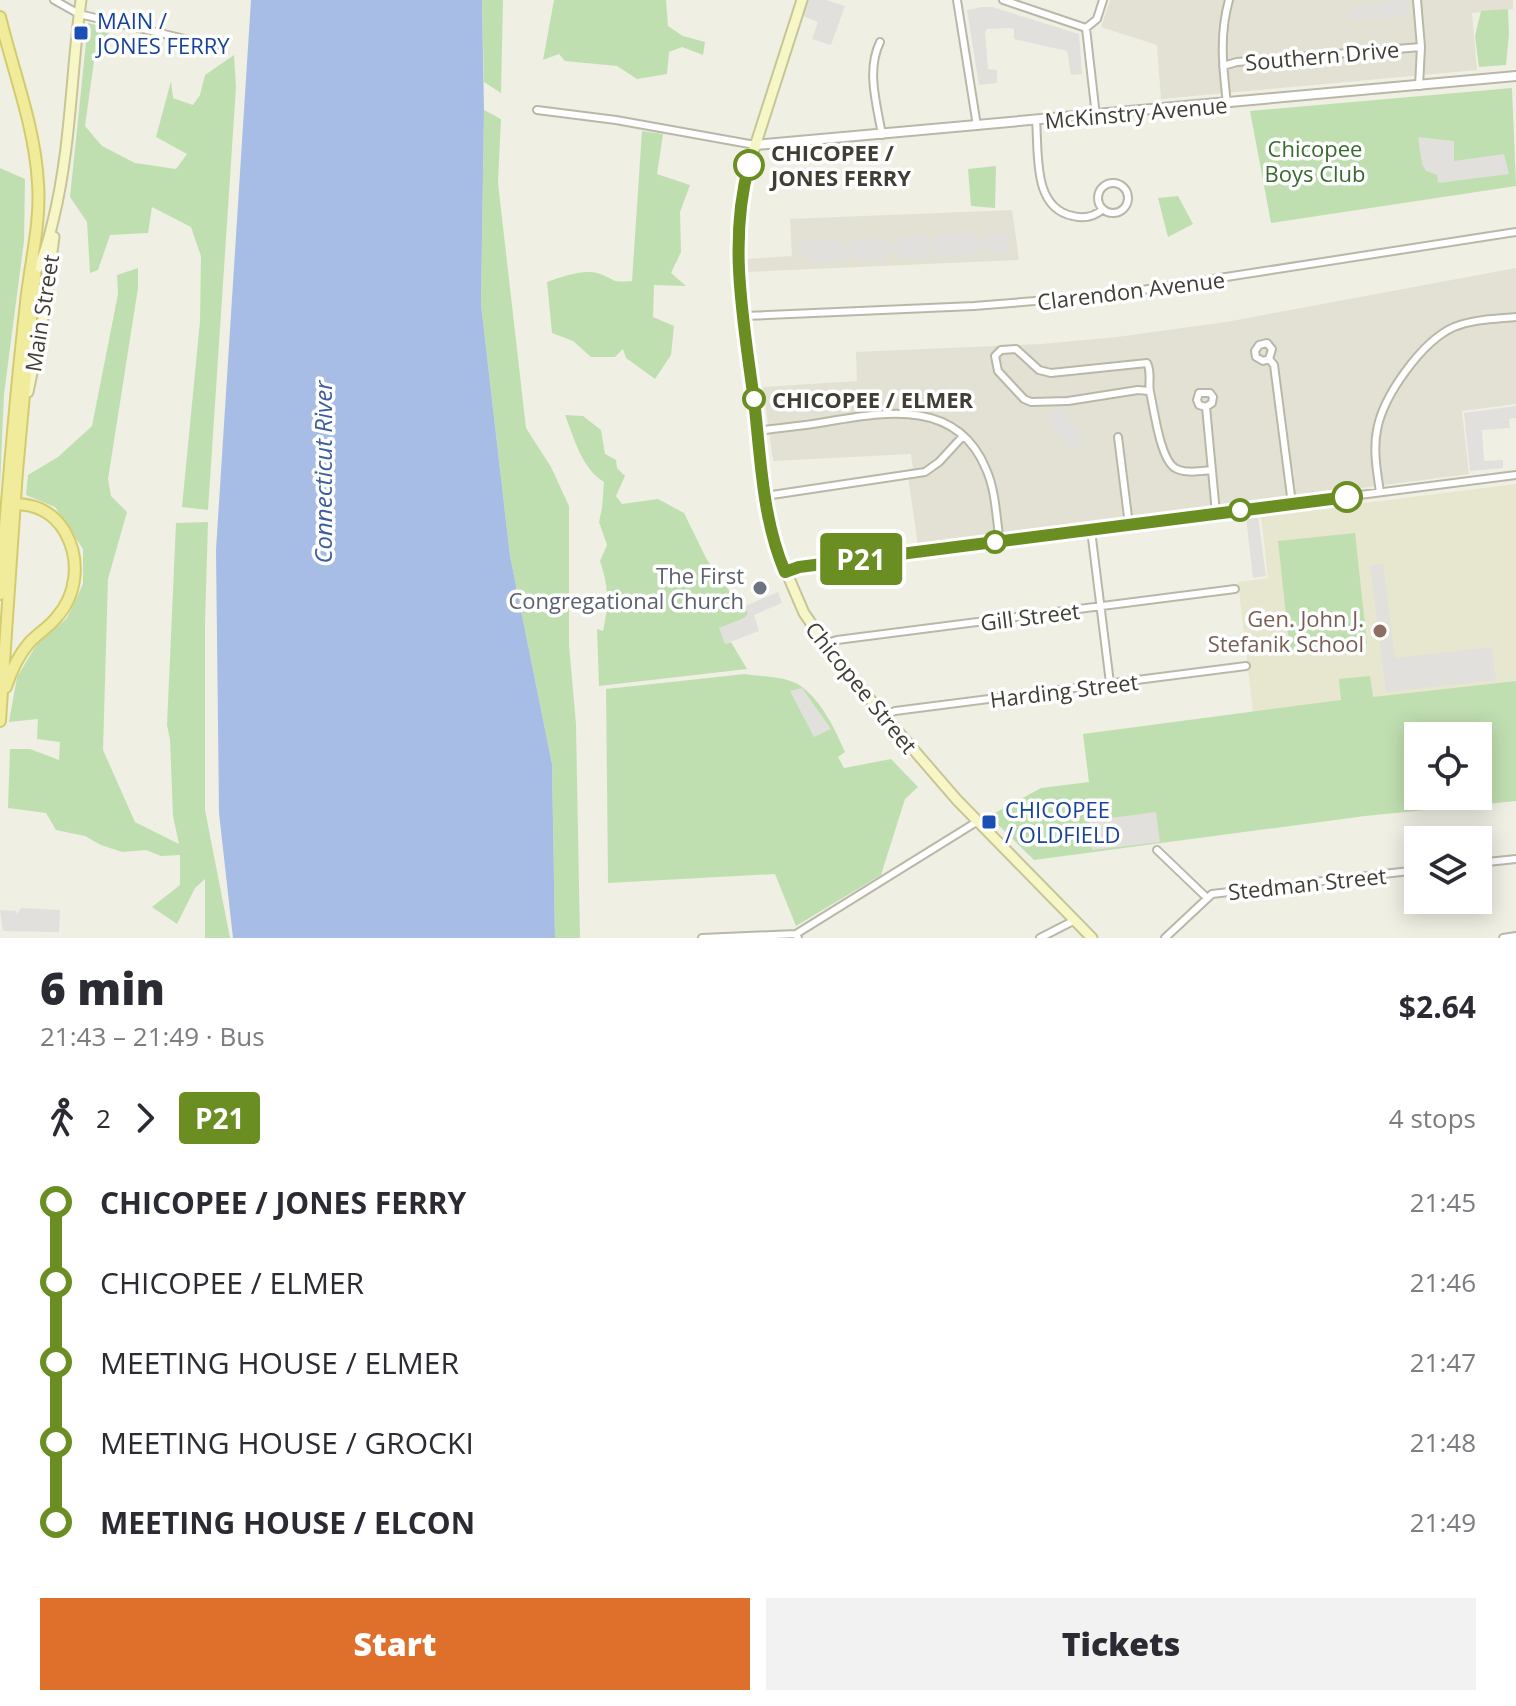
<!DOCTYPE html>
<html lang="en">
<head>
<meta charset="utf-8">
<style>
	:root { --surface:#fff; --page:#f2f2f3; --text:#2b2b33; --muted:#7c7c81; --accent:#de702c }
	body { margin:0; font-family:"Open Sans",sans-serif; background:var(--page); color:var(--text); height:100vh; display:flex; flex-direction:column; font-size:30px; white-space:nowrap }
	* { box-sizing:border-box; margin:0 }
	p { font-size:26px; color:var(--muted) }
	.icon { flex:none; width:44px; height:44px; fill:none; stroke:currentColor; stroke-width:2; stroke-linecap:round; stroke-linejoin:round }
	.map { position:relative; height:938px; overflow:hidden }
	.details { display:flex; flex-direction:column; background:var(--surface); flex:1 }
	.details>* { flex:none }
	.badge { padding:0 16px; border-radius:6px; font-size:28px; line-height:52px }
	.buttons { position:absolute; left:1404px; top:722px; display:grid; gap:16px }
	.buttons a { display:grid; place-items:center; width:88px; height:88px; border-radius:0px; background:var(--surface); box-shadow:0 4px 20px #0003; font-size:40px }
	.map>.badge { position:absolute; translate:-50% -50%; box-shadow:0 0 0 4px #fff }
	.legs { display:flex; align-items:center; gap:12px; height:88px; padding:0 40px; font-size:26px }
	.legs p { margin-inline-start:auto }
	.headline { display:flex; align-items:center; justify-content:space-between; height:136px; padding:0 40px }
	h1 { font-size:44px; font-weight:800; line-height:60px }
	.action { display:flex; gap:16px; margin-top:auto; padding:16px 40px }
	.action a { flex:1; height:92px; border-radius:0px; background:var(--accent); color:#fff; font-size:32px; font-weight:800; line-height:92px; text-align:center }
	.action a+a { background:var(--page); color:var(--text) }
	ul { padding:0 40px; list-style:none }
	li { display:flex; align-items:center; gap:28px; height:80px; font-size:30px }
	li i { display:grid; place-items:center; width:12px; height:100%; margin:0 10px; background:currentColor }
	li i::after { content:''; width:20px; height:20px; margin:-10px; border:6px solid; border-radius:50%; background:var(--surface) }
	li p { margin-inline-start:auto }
	li:first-child i { background:linear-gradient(#0000 50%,currentColor 0) }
	li:last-child i { background:linear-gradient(currentColor 50%,#0000 0) }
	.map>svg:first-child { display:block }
	.residential { fill:#e3e1d3 }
	.education { fill:#e7e6cf }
	.green { fill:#c0dfb1; fill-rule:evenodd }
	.parking { fill:#e1e0dc }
	.water { fill:#a7bde6 }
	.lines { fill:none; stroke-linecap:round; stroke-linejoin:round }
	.minor-casing { stroke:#b9b8a8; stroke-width:10 }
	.tertiary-casing { stroke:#b9b8a8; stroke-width:12 }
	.secondary-casing { stroke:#c7c597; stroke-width:13 }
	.primary-casing { stroke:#d3cc6e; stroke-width:14 }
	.minor { stroke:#fff; stroke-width:6 }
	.tertiary { stroke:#fff; stroke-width:8 }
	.secondary { stroke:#f7f6c6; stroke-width:9 }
	.primary { stroke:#f1ec9b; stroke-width:10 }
	.line-1-casing { stroke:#fff; stroke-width:18 }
	.line-1 { stroke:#6b8e23; stroke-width:12 }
	.transit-dot { fill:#1a4fb4; stroke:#fff; stroke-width:3 }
	.stop-1-dot { fill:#fff; stroke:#6b8e23; stroke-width:4 }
	.worship-dot { fill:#6b7280; stroke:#fff; stroke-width:3 }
	.education-dot { fill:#8d6e63; stroke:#fff; stroke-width:3 }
	.labels { text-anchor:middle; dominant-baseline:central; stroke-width:7; stroke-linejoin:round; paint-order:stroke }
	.transit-label { font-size:22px; fill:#164399; stroke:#fff; text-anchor:start }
	.street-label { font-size:22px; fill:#413f35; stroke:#fff }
	.park-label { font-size:22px; fill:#396a30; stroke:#fff }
	.stop-label { font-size:22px; font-weight:bold; fill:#413f35; stroke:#fff; text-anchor:start }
	.worship-label { font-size:22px; fill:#5b616d; stroke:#fff; text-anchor:end }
	.education-label { font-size:22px; fill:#785e54; stroke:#fff; text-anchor:end }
	.water-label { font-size:24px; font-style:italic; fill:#3c5e9e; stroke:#fff }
</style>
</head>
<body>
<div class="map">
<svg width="1516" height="938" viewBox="0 0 1516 938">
	<rect width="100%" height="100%" fill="#efefe4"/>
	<path class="residential" d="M 1110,0 L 1513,0 L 1513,9 L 1472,13 L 1477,70 L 1161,99 L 1157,45 L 1101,27 Z
		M 1012,210 L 1019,260 L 745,272 L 746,259 L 792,256 L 790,219 Z
		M 1516,268 L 1516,404 L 1462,411 L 1469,474 L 918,545 L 907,470 L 913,468 L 911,454 L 773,461 L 763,387 L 857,381 L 856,352 L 1041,344 L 1117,337 L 1226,322 Z"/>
	<path class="education" d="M 1516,484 L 1516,681 L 1253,713 L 1238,582 L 1268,578 L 1261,516 Z"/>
	<path class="green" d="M 482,0 L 503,0 L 501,93 L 484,82 Z
		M 554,0 L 666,0 L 668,26 L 683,36 L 705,42 L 703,55 L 682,47 L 669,52 L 667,74 L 637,79 L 617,66 L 565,61 L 559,54 L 543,60 Z
		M 1508,9 L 1509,34 L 1506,65 L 1479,67 L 1475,36 L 1481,11 Z
		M 88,23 L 111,29 L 95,54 L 85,126 L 102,146 L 135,163 L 176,169 L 187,154 L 156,137 L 171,81 L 173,98 L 193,105 L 200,95 L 205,75 L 234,55 L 236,87 L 208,510 L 182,507 L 200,321 L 201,256 L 191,227 L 152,207 L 148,233 L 110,235 L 98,270 L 90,273 L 87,222 L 70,197 Z
		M 1512,88 L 1516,186 L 1271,223 L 1250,111 Z
		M 484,110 L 501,119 L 498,183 L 526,428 L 551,467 L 569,506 L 569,645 L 576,724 L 580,938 L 555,938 L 552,764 L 510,556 L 481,304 Z
		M 642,131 L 663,134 L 657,174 L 690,185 L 680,212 L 681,252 L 671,273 L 686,286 L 654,285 L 653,317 L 674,326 L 671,355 L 655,379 L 626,358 L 623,349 L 615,357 L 591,357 L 573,341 L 552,333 L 547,282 C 561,277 585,268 600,274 C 617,280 610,283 632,281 Z
		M 996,166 L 995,208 L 971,206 L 968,169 Z
		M 0,168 L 25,179 L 24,241 L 4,394 L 0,486 Z
		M 1178,196 L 1193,224 L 1168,237 L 1158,198 Z
		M 138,268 L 138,288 L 108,479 L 111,496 L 127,512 L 108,579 L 103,750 L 135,822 L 179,844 L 173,816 L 170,740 L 167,725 L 176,523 L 208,522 L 205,624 L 205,810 L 230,938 L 205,938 L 205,879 L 195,888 L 177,924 L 152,907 L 180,885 L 180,855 L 161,856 L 146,850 L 122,852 L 101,845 L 85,836 L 56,830 L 46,813 L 8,808 L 10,749 L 30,749 L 59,760 L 60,742 L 37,739 L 38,719 L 9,722 L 17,677 L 37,644 L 67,618 L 83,584 L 83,549 L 55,507 L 26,495 L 28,475 L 58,457 L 92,426 L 118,294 L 117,275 Z
		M 565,415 L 583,416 L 601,430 L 605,454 L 616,460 L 617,468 L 625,476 L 616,496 L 622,504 L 658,499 L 684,513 L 707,560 L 733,596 L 745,606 L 748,614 L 726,644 L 731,642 L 747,669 L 599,686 L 597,629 L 603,631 C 609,602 609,589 600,561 L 607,545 L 599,522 L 602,508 L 604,482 C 582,469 574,438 565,415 Z
		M 1355,533 L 1367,644 L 1290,652 L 1278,541 Z
		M 745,674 C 761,677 789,676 802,687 C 822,702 835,729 845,752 L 838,757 L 844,768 L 891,759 L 918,787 L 905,799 L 881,875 L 796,926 L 775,874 L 608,883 L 606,689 Z
		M 1370,676 L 1373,697 L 1516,681 L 1516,801 L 1365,816 L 1034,860 L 989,816 L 1041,788 L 1089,782 L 1083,734 L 1341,700 L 1339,679 ZM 1418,736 L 1478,736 L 1478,796 L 1418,796 Z"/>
	<path class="parking" d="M 808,0 L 826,0 L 845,6 L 831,45 L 812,39 L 818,22 L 803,16 Z
		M 1388,0 L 1407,0 L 1409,16 L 1349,21 L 1349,8 L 1388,4 Z
		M 982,7 L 992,7 L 1079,34 L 1082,74 L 1071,75 L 1067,51 L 1014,39 L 1014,29 L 1010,28 L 987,29 L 985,32 L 988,69 L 997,70 L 997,83 L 979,85 L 967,10 Z
		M 1418,137 L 1454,141 L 1454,161 L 1504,154 L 1509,174 L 1438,183 L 1437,175 L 1426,171 L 1422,164 Z
		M 977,233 L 978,240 L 985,239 L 986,234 L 1005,234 L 1010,243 L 1004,253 L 998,255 L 986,248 L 978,248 L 978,254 L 935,257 L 935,251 L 930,252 L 929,258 L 900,259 L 900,252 L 891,252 L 886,254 L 886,260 L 853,260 L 853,257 L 848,255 L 847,261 L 806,262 L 807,256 L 797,250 L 798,240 L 841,239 L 842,246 L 852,245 L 852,239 L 885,238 L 885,244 L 898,244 L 898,237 L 927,235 L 927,242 L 932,242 L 932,235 Z
		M 1516,406 L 1516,418 L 1509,419 L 1510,428 L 1482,430 L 1484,461 L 1503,460 L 1503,468 L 1470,471 L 1464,413 Z
		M 1059,408 L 1086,440 L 1074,453 L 1043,417 Z
		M 1258,516 L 1266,576 L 1253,578 L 1246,518 Z
		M 1383,564 L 1395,658 L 1492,647 L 1496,680 L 1386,692 L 1370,566 Z
		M 778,592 L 782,603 L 754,615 L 759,631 L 725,644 L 719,628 L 746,617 L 748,614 L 745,606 Z
		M 802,688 L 831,729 L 814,737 L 790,691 Z
		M 1156,812 L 1160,842 L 1092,850 L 1089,821 Z
		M 21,908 L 60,910 L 59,932 L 3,931 L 0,910 L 16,911 L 17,914 Z"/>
	<path class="water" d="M 251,0 L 482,0 L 484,110 L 481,304 L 510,556 L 552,764 L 555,938 L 233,938 L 219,813 L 216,550 Z"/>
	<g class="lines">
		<g class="minor-casing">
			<path id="minor" d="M 54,0 L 79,14 L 215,46
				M 957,0 L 977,126
				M 1003,0 L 1086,28
				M 1417,0 L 1421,47 L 1419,86
				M 880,42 C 866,71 877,105 882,135
				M 1223,66 L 1237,62 L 1421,47
				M 1227,104 C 1223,68 1219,35 1229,0
				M 537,110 L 616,120 L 755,145
				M 1096,116 L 1086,28 L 1097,19 L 1103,0
				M 1036,121 C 1039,153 1032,208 1073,216 C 1084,219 1094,217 1103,209
				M1098 198a15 15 0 1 1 30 0a15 15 0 1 1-30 0Z
				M 744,316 L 974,306 L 1110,295 L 1516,232
				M 1269,359 L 1263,361 L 1256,357 L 1255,351 L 1259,345 L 1267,343 L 1272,349 L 1269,359 L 1274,365 L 1292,504
				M 1149,391 L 1138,390 L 1068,401 L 1031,402 L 1024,399 L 998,371 L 995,356 L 1001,350 L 1016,349 L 1039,370 L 1051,373 L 1147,363 C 1152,373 1148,383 1150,392 C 1154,409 1160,459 1175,468 C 1185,474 1201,471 1212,470
				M 1206,407 L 1199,405 L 1197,400 L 1199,393 L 1210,393 L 1213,397 L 1212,403 L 1206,407 L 1216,513
				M 757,431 C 780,428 802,426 825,422 C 885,412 957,398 986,469 C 996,491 996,518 1000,542
				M 1118,437 L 1129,525
				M 1380,492 C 1377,472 1373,450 1377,430 C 1383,396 1422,341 1454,327 C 1474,319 1495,319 1516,317
				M 765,496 L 925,472 L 939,462 L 963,436
				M 1091,530 L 1110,683
				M 785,572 L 799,567 L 1516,475
				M 824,644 L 837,640 L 1235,589
				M 883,716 L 895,711 L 1246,666
				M 1157,850 L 1206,897
				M 1478,863 L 1516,859
				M 702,938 L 796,934
				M 798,938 L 796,934 L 978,821
				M 1040,938 L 1075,920
				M 1165,938 L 1212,894 L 1418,870
				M 1503,938 L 1516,936"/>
		</g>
		<g class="tertiary-casing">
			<path id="tertiary" d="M 755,145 L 1516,76"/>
		</g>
		<g class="secondary-casing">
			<path id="secondary" d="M 802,0 L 749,165 L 741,196 L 738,225 L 739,266 L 744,322 L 766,500 L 776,548 L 804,613 L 837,661 L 957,800 L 1092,938
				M 31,278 C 44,261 48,241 53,221 C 71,148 71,74 81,0
				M 28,392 L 42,325 L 54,237"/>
		</g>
		<g class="primary-casing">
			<path id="primary" d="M 0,17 C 13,71 35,127 38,183 C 41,224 30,263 26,303 C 15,400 7,497 0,594
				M 6,687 C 11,671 18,656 29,643 C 37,634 48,628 56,618 C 77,595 81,560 65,532 C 54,513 37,504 14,504
				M 0,721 L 17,471 L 35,275"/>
		</g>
		<use href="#minor" class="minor"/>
		<use href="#tertiary" class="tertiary"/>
		<use href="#secondary" class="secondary"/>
		<use href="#primary" class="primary"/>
	</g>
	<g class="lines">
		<g class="line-1-casing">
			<path id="line-1" d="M 749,165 C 727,245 745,328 755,409 C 761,463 763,521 785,572 L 799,567 L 1347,497"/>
		</g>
		<use href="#line-1" class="line-1"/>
	</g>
	<g class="transit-dot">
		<rect x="73" y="25" width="16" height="16" rx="4"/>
		<rect x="981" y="814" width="16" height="16" rx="4"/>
	</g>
	<g class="stop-1-dot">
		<circle cx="749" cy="165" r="14"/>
		<circle cx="754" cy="399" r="10"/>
		<circle cx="1347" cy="497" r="14"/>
		<circle cx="1240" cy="510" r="10"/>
		<circle cx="995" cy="542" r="10"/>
	</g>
	<circle class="worship-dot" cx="760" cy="588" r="8"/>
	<circle class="education-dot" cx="1380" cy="631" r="8"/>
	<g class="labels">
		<g class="transit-label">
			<text x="97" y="20">MAIN /<tspan x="97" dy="25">JONES FERRY</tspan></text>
			<text x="1005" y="809">CHICOPEE<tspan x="1005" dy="25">/ OLDFIELD</tspan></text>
		</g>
		<g class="street-label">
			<text transform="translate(1322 55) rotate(-5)">Southern Drive</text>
			<text transform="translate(1136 112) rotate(-5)">McKinstry Avenue</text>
			<text transform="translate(1131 290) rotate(-7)">Clarendon Avenue</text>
			<text transform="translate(41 313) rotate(-81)">Main Street</text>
			<text transform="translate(1030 616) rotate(-7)">Gill Street</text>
			<text transform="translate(862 687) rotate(51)">Chicopee Street</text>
			<text transform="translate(1064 690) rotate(-7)">Harding Street</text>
			<text transform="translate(1307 883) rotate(-6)">Stedman Street</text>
		</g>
		<g class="park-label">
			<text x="1315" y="148">Chicopee<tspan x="1315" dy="25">Boys Club</tspan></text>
		</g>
		<g class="stop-label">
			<text x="771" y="152">CHICOPEE /<tspan x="771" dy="25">JONES FERRY</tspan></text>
			<text x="772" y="399">CHICOPEE / ELMER</text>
		</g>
		<g class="worship-label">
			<text x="744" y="575">The First<tspan x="744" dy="25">Congregational Church</tspan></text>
		</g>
		<g class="education-label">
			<text x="1364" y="618">Gen. John J.<tspan x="1364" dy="25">Stefanik School</tspan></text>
		</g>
		<g class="water-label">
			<text transform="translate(322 472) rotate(-90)">Connecticut River</text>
		</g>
	</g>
</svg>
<div class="buttons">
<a><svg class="icon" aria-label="locate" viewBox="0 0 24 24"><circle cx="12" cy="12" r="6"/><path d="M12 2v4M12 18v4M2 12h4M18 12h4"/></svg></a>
<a><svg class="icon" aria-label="layers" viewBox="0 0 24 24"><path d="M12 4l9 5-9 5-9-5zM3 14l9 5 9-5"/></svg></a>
</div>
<b class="badge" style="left:861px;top:559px;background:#6b8e23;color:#fff">P21</b>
</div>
<section class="details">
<div class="headline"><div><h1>6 min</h1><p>21:43 – 21:49 · Bus</p></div><b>$2.64</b></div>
<div class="legs"><svg class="icon" aria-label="walk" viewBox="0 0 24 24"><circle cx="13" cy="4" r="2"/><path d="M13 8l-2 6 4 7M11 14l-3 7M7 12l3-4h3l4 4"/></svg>2<svg class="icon" aria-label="forward" viewBox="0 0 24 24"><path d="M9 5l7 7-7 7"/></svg><b class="badge" style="background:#6b8e23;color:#fff">P21</b><p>4 stops</p></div>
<ul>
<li><i style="color:#6b8e23"></i><b>CHICOPEE / JONES FERRY</b><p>21:45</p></li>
<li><i style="color:#6b8e23"></i><span>CHICOPEE / ELMER</span><p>21:46</p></li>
<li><i style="color:#6b8e23"></i><span>MEETING HOUSE / ELMER</span><p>21:47</p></li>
<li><i style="color:#6b8e23"></i><span>MEETING HOUSE / GROCKI</span><p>21:48</p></li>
<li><i style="color:#6b8e23"></i><b>MEETING HOUSE / ELCON</b><p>21:49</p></li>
</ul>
<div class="action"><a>Start</a><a>Tickets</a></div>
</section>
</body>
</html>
